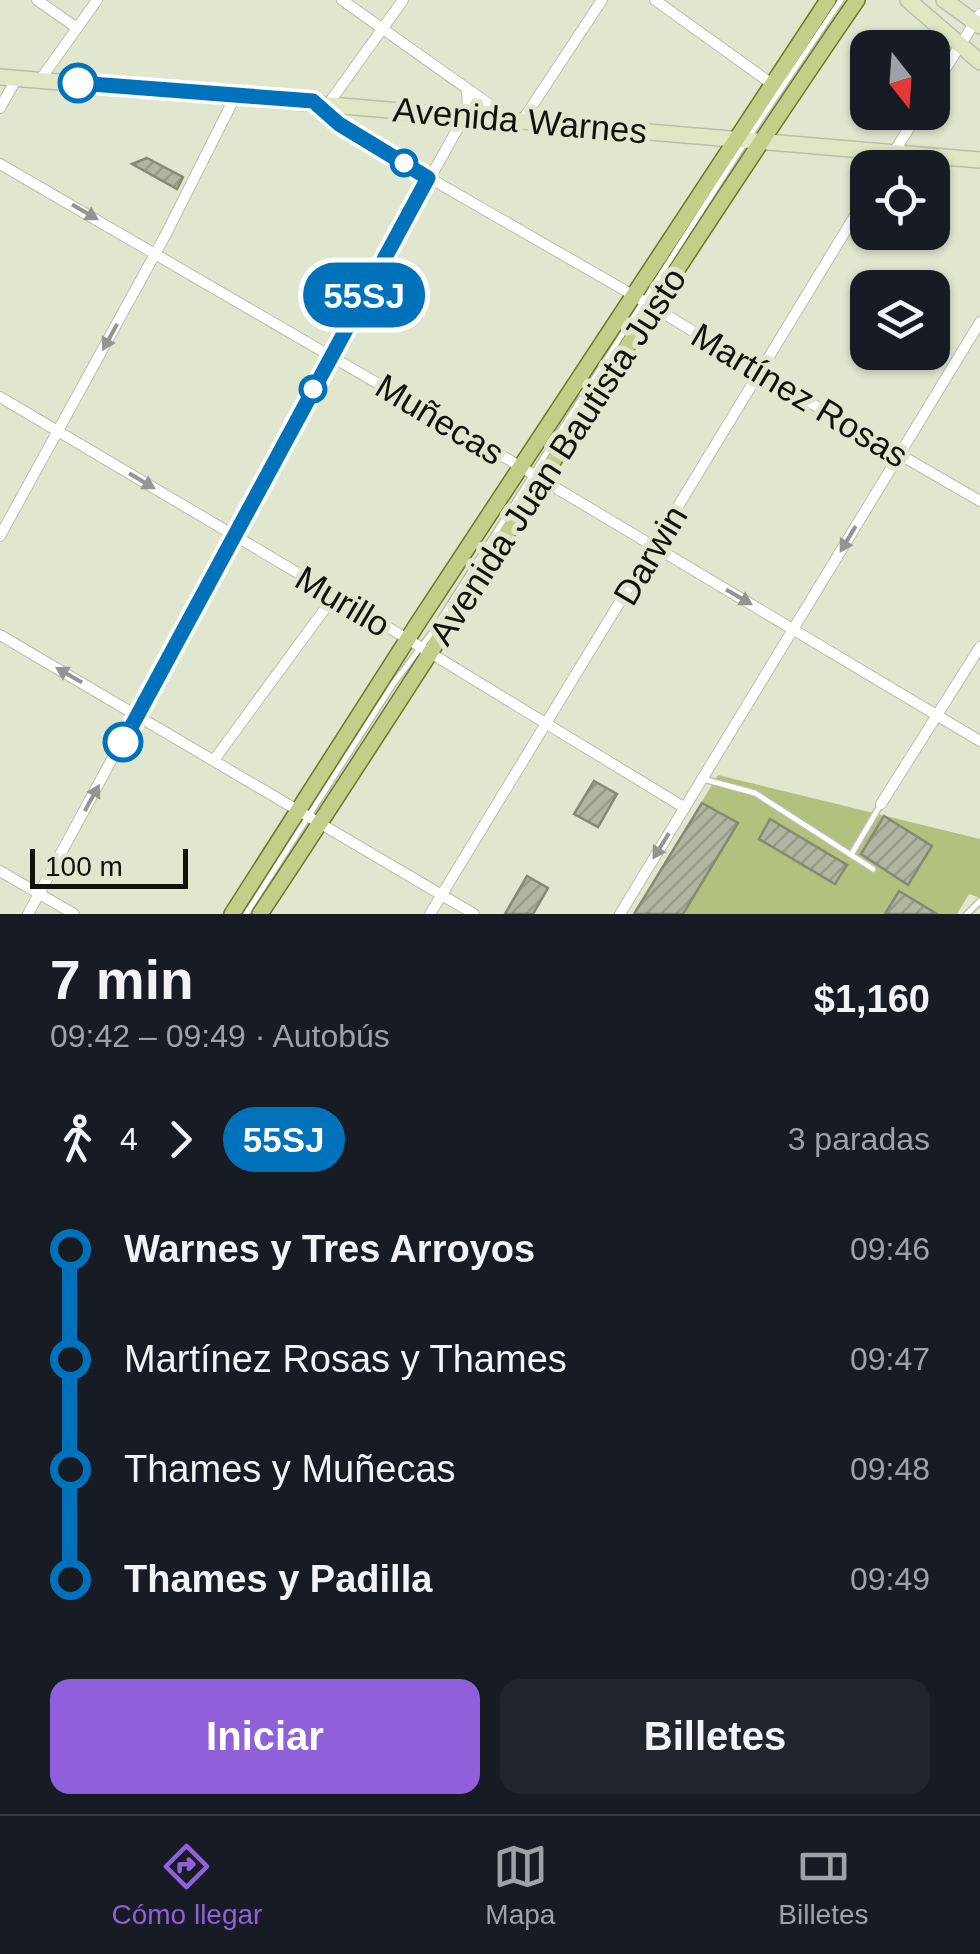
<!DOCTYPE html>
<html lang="es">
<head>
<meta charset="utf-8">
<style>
	:root { --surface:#171b24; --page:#20242c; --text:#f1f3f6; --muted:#9ea1a6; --line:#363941; --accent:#8f60da }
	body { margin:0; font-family:Helvetica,sans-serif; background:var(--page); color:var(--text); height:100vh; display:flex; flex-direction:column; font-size:38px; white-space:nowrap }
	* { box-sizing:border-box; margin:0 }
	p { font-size:32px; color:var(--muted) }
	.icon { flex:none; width:55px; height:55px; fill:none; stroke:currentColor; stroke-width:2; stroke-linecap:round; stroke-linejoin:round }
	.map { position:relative; height:914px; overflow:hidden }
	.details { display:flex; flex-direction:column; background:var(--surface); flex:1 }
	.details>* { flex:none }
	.badge { padding:0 20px; border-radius:32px; font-size:35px; line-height:65px }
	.needle { width:65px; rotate:163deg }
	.controls { position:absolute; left:850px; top:30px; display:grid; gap:20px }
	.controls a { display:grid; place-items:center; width:100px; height:100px; border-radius:20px; background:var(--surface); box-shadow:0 2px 8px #0004; font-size:50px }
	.scale { position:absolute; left:30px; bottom:25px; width:158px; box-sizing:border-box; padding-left:10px; border:5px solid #11130b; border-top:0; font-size:28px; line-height:35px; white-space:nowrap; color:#11130b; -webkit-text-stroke:8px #e1e7cf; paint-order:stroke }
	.map>.badge { position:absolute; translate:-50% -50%; box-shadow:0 0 0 5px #fff }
	.legs { display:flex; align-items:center; gap:15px; height:110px; padding:0 50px; font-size:32px }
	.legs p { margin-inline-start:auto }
	.overview { display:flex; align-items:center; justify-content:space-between; height:170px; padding:0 50px }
	h1 { font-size:55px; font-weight:700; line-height:75px }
	.button { display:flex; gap:20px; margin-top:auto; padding:20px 50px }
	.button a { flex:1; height:115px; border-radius:20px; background:var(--accent); color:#fff; font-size:40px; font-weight:700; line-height:115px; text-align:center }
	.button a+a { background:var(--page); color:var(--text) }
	ul { padding:0 50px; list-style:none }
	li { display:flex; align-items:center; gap:35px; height:110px; font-size:38px }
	li i { display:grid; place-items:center; width:15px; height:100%; margin:0 12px; background:currentColor }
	li i::after { content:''; width:25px; height:25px; margin:-12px; border:8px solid; border-radius:50%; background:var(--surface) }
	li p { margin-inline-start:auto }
	li:first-child i { background:linear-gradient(#0000 50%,currentColor 0) }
	li:last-child i { background:linear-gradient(currentColor 50%,#0000 0) }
	.menu { display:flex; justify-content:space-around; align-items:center; height:140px; border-top:2px solid var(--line); background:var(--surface); font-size:28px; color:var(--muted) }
	.menu a { display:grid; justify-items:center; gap:5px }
	.menu .current { color:var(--accent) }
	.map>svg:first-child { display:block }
	.green { fill:#b2c17d }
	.building { fill:url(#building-hatch); stroke:#858a75; stroke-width:2.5 }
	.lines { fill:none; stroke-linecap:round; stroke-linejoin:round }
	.lane-casing { stroke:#babfa8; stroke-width:8 }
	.street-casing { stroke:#babfa8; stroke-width:12 }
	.secondary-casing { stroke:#babfa8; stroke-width:18 }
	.primary-casing { stroke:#6b7829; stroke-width:18 }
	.lane { stroke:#fff; stroke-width:5 }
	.street { stroke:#fff; stroke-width:10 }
	.secondary { stroke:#e1e7c4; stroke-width:15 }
	.primary { stroke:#c3cf88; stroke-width:15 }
	.oneway { fill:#949591 }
	.line-1-casing { stroke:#fff; stroke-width:22 }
	.line-1 { stroke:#0072bc; stroke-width:15 }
	.stop-1-dot { fill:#fff; stroke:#0072bc; stroke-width:5 }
	.labels { text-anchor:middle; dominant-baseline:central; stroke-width:10; stroke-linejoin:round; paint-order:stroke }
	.street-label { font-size:35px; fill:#11130b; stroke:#e1e7cf }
</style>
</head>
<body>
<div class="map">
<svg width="980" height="914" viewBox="0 0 980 914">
	<defs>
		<pattern id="building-hatch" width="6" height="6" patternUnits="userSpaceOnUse" patternTransform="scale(2.5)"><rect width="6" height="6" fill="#b0b69f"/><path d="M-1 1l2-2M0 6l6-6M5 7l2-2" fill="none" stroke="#969c88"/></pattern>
	</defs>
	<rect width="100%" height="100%" fill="#e1e7cf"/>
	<path class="green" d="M 718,775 L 980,839 L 980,898 L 969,894 L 957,914 L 634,914 Z"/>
	<path class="building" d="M 147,158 L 183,177 L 177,189 L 132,164 Z
		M 594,781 L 617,794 L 598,827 L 574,814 Z
		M 702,803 L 738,823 L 683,914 L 634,914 Z
		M 884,816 L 932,846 L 908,885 L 861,854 Z
		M 770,819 L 847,865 L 835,884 L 759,839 Z
		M 527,876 L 548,888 L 533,914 L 505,914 Z
		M 899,891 L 937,914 L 885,914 Z"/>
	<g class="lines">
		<g class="lane-casing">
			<path id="lane" d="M 750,135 L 841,0
				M 703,779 L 755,793 L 873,869
				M 851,855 L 881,804
				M 246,914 L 393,684 L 431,634 L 744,144
				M 967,914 L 980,901"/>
		</g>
		<g class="street-casing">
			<path id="street" d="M 37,0 L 77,28
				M 342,0 L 510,119
				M 655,0 L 772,84
				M 40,80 L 97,0
				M 932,90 L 980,14
				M 314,102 L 339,124 L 405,164 L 652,306 L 783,387 L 980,501
				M 329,103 L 403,0
				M 0,108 L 17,78
				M 522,121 L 602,0
				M 0,164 L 494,451 L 980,741
				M 884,168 L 919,112
				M 0,397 L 335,595 L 685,808
				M 0,536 L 166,234 L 236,95
				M 0,635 L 474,914
				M 214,760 L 335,595
				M 881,804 L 980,647
				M 0,871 L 74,914
				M 28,914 L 331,355 L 468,110 L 467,90
				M 430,914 L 868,194
				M 620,914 L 980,322"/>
		</g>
		<g class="secondary-casing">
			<path id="secondary" d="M 908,0 L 980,62
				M 944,0 L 980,26
				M 0,77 L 980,160"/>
		</g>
		<g class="primary-casing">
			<path id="primary" d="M 232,914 L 416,626 L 828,0
				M 260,914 C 461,611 651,300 857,0"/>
		</g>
		<use href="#lane" class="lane"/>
		<use href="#street" class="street"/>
		<use href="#secondary" class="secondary"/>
		<use href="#primary" class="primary"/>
	</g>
	<defs><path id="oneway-solid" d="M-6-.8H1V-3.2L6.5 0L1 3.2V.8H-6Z" transform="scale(2.5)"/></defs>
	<g class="oneway">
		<use href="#oneway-solid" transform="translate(85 212) rotate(30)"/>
		<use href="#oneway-solid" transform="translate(110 337) rotate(119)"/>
		<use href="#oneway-solid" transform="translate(142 481) rotate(31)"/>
		<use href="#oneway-solid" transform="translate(848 539) rotate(121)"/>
		<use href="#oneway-solid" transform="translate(739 597) rotate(30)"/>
		<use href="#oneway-solid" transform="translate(69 675) rotate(-150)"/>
		<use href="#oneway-solid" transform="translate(92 798) rotate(-61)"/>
		<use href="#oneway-solid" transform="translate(661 846) rotate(122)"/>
	</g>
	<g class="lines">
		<g class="line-1-casing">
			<path id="line-1" d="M 78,83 L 313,101 L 339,124 L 428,178 L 123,742"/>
		</g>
		<use href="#line-1" class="line-1"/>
	</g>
	<g class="stop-1-dot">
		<circle cx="78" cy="83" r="18"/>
		<circle cx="404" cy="163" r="12"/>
		<circle cx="313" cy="389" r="12"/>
		<circle cx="123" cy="742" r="18"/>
	</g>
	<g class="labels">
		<g class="street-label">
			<text transform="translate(520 120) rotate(5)">Avenida Warnes</text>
			<text transform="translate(800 395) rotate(31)">Martínez Rosas</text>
			<text transform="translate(440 419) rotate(31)">Muñecas</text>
			<text transform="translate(557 456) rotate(-57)">Avenida Juan Bautista Justo</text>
			<text transform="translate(650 555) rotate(-59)">Darwin</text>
			<text transform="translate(343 601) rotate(31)">Murillo</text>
		</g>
	</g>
</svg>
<div class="controls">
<a><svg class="needle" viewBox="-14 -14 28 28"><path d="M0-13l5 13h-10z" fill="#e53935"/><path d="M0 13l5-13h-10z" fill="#9ea1a6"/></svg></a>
<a><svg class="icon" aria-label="locate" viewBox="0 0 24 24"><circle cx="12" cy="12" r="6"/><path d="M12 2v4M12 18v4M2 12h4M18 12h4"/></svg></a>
<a><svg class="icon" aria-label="layers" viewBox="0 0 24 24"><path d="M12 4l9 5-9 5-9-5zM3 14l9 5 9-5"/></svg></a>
</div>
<div class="scale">100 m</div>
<b class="badge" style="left:364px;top:295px;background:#0072bc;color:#fff">55SJ</b>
</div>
<section class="details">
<div class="overview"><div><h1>7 min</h1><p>09:42 – 09:49 · Autobús</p></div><b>$1,160</b></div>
<div class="legs"><svg class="icon" aria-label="walk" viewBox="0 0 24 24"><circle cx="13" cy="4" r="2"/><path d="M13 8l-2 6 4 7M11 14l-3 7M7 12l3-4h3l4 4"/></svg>4<svg class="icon" aria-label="forward" viewBox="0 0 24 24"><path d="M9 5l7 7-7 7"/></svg><b class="badge" style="background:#0072bc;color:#fff">55SJ</b><p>3 paradas</p></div>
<ul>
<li><i style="color:#0072bc"></i><b>Warnes y Tres Arroyos</b><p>09:46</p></li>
<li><i style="color:#0072bc"></i><span>Martínez Rosas y Thames</span><p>09:47</p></li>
<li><i style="color:#0072bc"></i><span>Thames y Muñecas</span><p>09:48</p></li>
<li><i style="color:#0072bc"></i><b>Thames y Padilla</b><p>09:49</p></li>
</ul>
<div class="button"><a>Iniciar</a><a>Billetes</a></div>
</section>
<nav class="menu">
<a class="current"><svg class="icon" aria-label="directions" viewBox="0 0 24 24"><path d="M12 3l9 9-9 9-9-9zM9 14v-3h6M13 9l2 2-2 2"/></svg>Cómo llegar</a>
<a><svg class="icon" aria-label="map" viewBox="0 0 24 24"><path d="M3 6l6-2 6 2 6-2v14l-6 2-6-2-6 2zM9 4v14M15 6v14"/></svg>Mapa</a>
<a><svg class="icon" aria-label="tickets" viewBox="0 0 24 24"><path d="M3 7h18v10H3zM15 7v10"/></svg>Billetes</a>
</nav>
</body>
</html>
